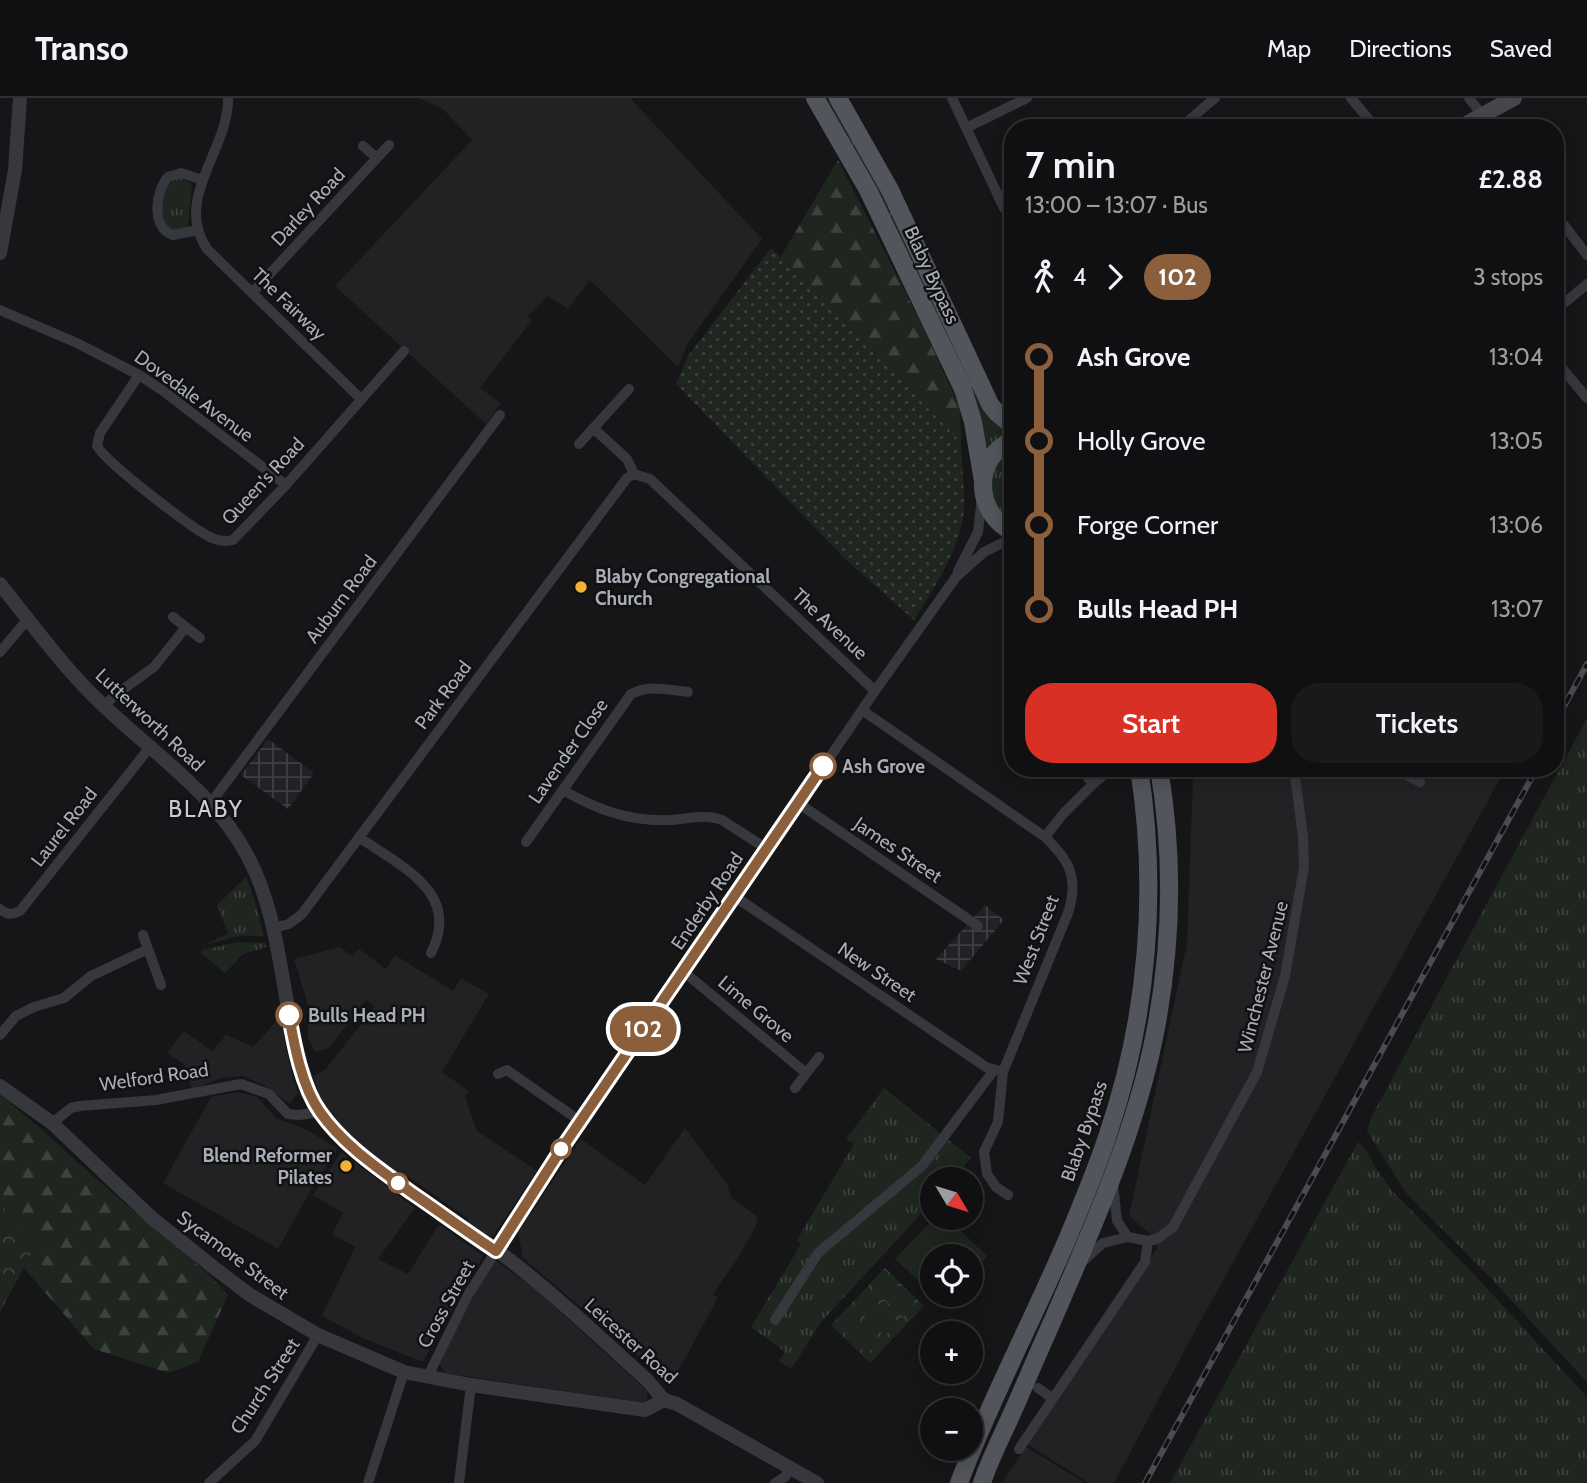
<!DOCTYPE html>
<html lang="en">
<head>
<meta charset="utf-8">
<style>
	:root { --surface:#101012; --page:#19191b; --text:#f1f3f6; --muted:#9c9d9f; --line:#303032; --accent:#d93025 }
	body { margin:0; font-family:Cabin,sans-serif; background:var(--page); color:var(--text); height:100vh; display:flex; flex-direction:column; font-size:26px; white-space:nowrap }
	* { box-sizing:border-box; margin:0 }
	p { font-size:23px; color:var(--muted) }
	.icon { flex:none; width:38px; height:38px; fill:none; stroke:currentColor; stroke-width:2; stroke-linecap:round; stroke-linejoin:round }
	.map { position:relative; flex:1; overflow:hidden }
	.details { position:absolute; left:1004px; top:21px; width:560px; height:658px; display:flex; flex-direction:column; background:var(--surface); border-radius:28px; box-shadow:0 4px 18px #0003,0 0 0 2px var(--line) }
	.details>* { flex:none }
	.badge { padding:0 14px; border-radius:23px; font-size:24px; line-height:46px }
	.needle { width:46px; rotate:128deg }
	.buttons { position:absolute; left:920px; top:1069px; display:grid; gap:14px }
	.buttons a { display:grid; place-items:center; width:63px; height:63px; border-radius:50%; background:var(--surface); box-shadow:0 4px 18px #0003,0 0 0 2px var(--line); font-size:35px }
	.map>.badge { position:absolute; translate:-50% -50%; box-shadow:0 0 0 4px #fff }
	.legs { display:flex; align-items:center; gap:10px; height:77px; padding:0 21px; font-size:23px }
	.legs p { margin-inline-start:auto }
	.summary { display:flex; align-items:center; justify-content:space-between; height:119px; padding:0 21px }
	h1 { font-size:38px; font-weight:600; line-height:52px }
	.primary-button { display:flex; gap:14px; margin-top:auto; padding:14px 21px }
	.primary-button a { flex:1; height:80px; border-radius:28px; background:var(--accent); color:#fff; font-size:28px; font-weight:600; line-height:80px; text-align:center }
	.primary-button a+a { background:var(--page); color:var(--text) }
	ul { padding:0 21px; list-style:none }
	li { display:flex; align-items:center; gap:24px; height:84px; font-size:26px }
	li i { display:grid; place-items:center; width:10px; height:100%; margin:0 9px; background:currentColor }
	li i::after { content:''; width:18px; height:18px; margin:-9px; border:5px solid; border-radius:50%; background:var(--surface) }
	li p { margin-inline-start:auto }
	li:first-child i { background:linear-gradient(#0000 50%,currentColor 0) }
	li:last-child i { background:linear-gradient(currentColor 50%,#0000 0) }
	header { display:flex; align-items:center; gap:42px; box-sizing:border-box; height:98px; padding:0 35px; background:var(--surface); border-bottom:2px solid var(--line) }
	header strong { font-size:33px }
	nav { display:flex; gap:38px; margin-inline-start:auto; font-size:24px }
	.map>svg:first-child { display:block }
	.built { fill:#222225 }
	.industrial { fill:url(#industrial-grid) }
	.grass { fill:url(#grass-tufts) }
	.forest { fill:url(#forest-firs) }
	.park { fill:url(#park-crowns) }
	.garden { fill:url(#garden-dots) }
	.pitch { fill:#1e261f }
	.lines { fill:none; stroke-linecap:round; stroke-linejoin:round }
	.minor { stroke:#37383d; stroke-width:10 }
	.tertiary { stroke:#37383d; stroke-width:14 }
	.secondary { stroke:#45474d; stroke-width:16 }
	.primary { stroke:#53555c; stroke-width:18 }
	.rail-casing { stroke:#4a4c52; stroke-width:6 }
	.rail { stroke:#111113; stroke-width:3.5; stroke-dasharray:10; stroke-linecap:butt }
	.line-1-casing { stroke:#fff; stroke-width:16 }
	.line-1 { stroke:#8b5e3c; stroke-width:10 }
	.poi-dot { fill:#f2b134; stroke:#111113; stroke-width:2.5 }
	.stop-1-dot { fill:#fff; stroke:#8b5e3c; stroke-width:3.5 }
	.labels { text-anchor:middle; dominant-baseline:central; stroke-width:5; stroke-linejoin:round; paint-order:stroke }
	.street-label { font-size:19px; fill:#a8adb8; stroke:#111113 }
	.poi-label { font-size:19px; font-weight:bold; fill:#a8adb8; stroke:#111113; text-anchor:start }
	.stop-label { font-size:19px; font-weight:bold; fill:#a8adb8; stroke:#111113; text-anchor:start }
	.quarter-label { font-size:23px; letter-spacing:2px; fill:#c9ccd4; stroke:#111113 }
</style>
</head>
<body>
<header>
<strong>Transo</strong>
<nav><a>Map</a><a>Directions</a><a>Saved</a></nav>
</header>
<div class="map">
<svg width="1587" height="1385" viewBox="0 0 1587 1385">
	<defs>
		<pattern id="industrial-grid" width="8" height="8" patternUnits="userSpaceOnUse" patternTransform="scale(1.75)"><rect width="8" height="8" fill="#222225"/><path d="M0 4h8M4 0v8" fill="none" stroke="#3f3f43"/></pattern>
		<pattern id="grass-tufts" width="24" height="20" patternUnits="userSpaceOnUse" patternTransform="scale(1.75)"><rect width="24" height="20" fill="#1e261f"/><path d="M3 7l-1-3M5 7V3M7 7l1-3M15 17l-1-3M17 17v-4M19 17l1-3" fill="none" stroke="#3c433d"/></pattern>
		<pattern id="forest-firs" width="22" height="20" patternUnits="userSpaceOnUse" patternTransform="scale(1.75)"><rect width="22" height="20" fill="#1e261f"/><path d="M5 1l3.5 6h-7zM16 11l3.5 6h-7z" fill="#3c433d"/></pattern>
		<pattern id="park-crowns" width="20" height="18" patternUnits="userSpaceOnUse" patternTransform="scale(1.75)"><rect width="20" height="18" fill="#1e261f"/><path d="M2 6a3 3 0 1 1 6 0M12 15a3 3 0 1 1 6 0" fill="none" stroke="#3c433d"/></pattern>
		<pattern id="garden-dots" width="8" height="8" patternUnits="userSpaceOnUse" patternTransform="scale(1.75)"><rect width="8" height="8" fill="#1e261f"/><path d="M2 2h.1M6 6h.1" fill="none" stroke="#3c433d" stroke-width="1.8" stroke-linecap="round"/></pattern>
	</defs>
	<rect width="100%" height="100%" fill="#161618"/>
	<path class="built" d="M 419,0 L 630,0 L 762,141 L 688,245 L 678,269 L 590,182 L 568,211 L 548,198 L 528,218 L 532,222 L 480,290 L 501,305 L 486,326 L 335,188 L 472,42 L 443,11 Z
		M 1191,670 L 1506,670 L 1189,1244 L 1114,1385 L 1089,1385 L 1027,1346 L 1158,1149 L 1148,1134 L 1129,1118 L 1187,845 L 1193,678 Z
		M 340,849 L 352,858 L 359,851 L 386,871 L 395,857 L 453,893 L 461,880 L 489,896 L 442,974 L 469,993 L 465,999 L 477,1033 L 537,1073 L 493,1138 L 484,1137 L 469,1127 L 467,1120 L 409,1079 L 398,1077 L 368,1054 L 333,1022 L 321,1002 L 313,978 L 325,972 L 375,908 L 366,902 L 329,950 L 315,954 L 308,940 L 308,907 L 294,861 Z
		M 280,919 L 291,973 L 298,995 L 290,1006 L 266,988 L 242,978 L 221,980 L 192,992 L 184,966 L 167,955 L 184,933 L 212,953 L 226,937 L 253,949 Z
		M 238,994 L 257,999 L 276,1020 L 307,1032 L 338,1051 L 313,1088 L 278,1151 L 163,1085 L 211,999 Z
		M 685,1030 L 727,1086 L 731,1099 L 758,1119 L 755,1130 L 736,1163 L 713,1196 L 718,1200 L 671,1286 L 523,1160 L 518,1134 L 581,1041 L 645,1087 Z
		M 341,1054 L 415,1110 L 378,1161 L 408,1176 L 439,1126 L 483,1158 L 423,1264 L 365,1241 L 322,1218 L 355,1149 L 332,1136 L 343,1115 L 313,1097 Z
		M 495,1162 L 537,1193 L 643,1289 L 648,1296 L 645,1305 L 445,1275 L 440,1267 L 449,1239 Z
		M 1026,1349 L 1085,1385 L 1002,1385 Z"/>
	<path class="industrial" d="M 268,641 L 314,675 L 288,711 L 241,677 Z
		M 985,807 L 1004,822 L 961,873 L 936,861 Z"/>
	<path class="grass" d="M 822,0 L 830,0 L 860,51 L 1012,336 L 987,357 Z
		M 179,79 L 192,86 L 188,128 L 185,131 L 170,133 L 161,120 C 164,103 162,86 179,79 Z
		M 1013,350 L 1013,424 C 983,402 983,372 1013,350 Z
		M 1587,620 L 1587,1284 L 1487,1176 L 1406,1095 L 1367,1033 L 1371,1020 Z
		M 246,779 L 254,800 L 264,838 L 237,838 L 201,848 L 228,836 L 217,807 Z
		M 238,844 L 266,845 L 266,849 L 243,856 L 225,875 L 201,855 L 202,852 Z
		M 884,990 L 971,1060 L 952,1081 L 933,1082 L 933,1103 L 822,1223 L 791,1271 L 779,1263 L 785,1254 L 751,1229 L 801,1146 L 797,1142 L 854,1046 L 846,1041 Z
		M 1358,1044 L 1367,1053 L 1375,1069 L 1393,1094 L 1469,1171 L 1587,1299 L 1587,1385 L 1170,1385 Z"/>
	<path class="forest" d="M 838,62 L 923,229 L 960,310 L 961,344 L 780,160 Z
		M 0,997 C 39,1027 73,1061 110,1093 C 149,1128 194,1158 228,1197 L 198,1264 L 168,1275 L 94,1251 L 24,1170 L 37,1145 L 0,1106 Z"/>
	<path class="park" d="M 0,1106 L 37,1145 L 0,1214 Z
		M 885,1170 L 924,1208 L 870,1265 L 831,1227 Z"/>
	<path class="garden" d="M 771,150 L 961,344 C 961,367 967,405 962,425 C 955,459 932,493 914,522 L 848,464 L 676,286 L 688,258 Z"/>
	<path class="pitch" d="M 934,1120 L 947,1120 L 987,1158 L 971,1175 L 971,1158 L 933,1158 L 933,1196 L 895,1161 Z
		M 887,1178 L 915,1205 L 903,1219 L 874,1191 Z
		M 869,1197 L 898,1224 L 885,1238 L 856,1210 Z
		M 851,1216 L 880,1243 L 867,1256 L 839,1229 Z"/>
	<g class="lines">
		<path class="minor" d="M 228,0 C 229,52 173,100 207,151 L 361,301
			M 952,0 L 1004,110 L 1013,119
			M 1351,0 L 1376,30
			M 1469,0 L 1482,17
			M 966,30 L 1027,0
			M 1180,30 L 1215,0
			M 363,48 L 377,60
			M 1564,127 L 1587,157
			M 198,132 L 173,137 C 151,130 155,94 168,79 L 181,75 L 203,82
			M 252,195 L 389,47
			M 0,212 L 77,245 L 139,277 L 162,292 L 286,387
			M 1556,212 L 1587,186
			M 1556,263 L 1587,300
			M 139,277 L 100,335 L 97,348 C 107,365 192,431 212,440 C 219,443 225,444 233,442 L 286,387 L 404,253
			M 593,330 L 627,361 L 634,376
			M 579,346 L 629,291
			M 634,376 L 650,381 L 875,593
			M 958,473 L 978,434 L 982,399
			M 173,519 L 200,540
			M 0,554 L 28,521
			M 104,608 L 115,597 L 154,569 L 186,529
			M 862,612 L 1045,739 C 1070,763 1079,780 1068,815 L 1003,974 L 998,1024 L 984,1054 L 987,1076 L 996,1089 L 1008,1097
			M 1393,670 L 1420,684
			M 1093,686 L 1106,675
			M 563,692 C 597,712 631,724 671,722 C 686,721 700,717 715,720 L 722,722 L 767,751
			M 798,705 L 978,828
			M 210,706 L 500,317
			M 359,739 C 401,769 462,794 431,855
			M 1045,739 L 1063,716 L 1093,686 L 1080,670
			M 526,744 L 631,596 C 649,586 668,592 688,594
			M 734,798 L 986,969 L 1000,973
			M 0,811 C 7,817 11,817 20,813 L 150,649
			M 273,830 L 289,826 L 302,816 L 627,380 L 634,376
			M 143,837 L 161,887
			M 684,874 L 806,975
			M 0,937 L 16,918 L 34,909 L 64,900 L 91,878 L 148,851
			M 498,976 L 507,972 L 580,1023
			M 795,990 L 819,959
			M 52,1025 L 71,1010 L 80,1008 L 156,1002 L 241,986 L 269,996 L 288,1016 L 299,1017 L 319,1014
			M 1113,1086 L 1117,1123 L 1128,1139
			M 1082,1164 L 1103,1145 L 1128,1139 L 1148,1143
			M 775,1222 L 818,1155 L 922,1068 L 994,972
			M 428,1278 L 468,1197 L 543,1079 L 875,593 L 956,479 L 984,454 L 1013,440
			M 1038,1290 L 1052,1300
			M 1019,1351 L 1145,1164 L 1148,1143 L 1157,1141 L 1173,1129 L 1257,974 L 1285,878 L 1304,769 L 1303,739 L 1294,670
			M 209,1385 L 255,1343 L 318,1237
			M 368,1385 L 404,1274
			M 459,1385 L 471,1287
			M 775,1385 L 785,1379 L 790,1371"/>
		<path class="tertiary" d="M 0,155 L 15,72 L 20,0
			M 0,486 C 33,527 65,572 104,608 C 153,655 214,695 247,757 C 283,823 280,902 303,973 C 308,988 312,1004 322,1016 C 373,1081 451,1116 515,1166 C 561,1202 604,1243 647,1282 L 664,1302 L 677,1306 L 817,1385
			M 0,988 L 52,1025 L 152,1120 L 213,1169 L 250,1197 L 318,1237 L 404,1274 L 471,1287 L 645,1312 L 664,1302"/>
		<path class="secondary" d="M 1459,30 L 1514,0"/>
		<path class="primary" d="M 815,0 L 868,92 L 963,291 L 973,324 L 983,383
			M 838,0 L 890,92 L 990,306 L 997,315 L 1013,328
			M 1013,342 C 972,360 974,415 1013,434
			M 959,1385 C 991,1300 1034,1220 1069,1137 C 1083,1103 1098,1068 1109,1033 C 1148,917 1158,791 1139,670
			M 982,1385 C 989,1363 1000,1342 1009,1322 C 1024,1289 1037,1257 1052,1224 C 1091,1133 1134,1038 1154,940 C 1172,851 1174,759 1159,670"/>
		<g class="rail-casing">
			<path id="rail" d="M 1556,623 L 1587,566
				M 1145,1385 L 1537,670"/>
		</g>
		<use href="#rail" class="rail"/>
	</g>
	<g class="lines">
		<g class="line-1-casing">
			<path id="line-1" d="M 289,917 C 294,947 302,989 320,1014 C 343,1047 379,1071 412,1095 C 440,1114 467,1134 496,1153 L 560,1053 L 823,668"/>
		</g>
		<use href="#line-1" class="line-1"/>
	</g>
	<g class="poi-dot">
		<circle cx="581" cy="489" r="7"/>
		<circle cx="346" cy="1068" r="7"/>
	</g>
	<g class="stop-1-dot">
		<circle cx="823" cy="668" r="12"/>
		<circle cx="289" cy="917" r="12"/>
		<circle cx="561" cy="1051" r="9"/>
		<circle cx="398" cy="1085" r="9"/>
	</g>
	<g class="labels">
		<g class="street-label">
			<text transform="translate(308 109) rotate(-47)">Darley Road</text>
			<text transform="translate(932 177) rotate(65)">Blaby Bypass</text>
			<text transform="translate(289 206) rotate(44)">The Fairway</text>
			<text transform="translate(194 298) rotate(36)">Dovedale Avenue</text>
			<text transform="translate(263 383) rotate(-47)">Queen's Road</text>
			<text transform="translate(341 501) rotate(-53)">Auburn Road</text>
			<text transform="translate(830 526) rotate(43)">The Avenue</text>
			<text transform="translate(443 597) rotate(-53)">Park Road</text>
			<text transform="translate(150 622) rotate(43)">Lutterworth Road</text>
			<text transform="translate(568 653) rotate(-55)">Lavender Close</text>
			<text transform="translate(64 729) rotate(-52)">Laurel Road</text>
			<text transform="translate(898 752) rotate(34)">James Street</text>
			<text transform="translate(707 803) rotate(-56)">Enderby Road</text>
			<text transform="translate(1036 842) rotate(-69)">West Street</text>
			<text transform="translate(877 874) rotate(34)">New Street</text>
			<text transform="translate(1263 879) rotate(-76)">Winchester Avenue</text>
			<text transform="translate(756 911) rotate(40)">Lime Grove</text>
			<text transform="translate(154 979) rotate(-8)">Welford Road</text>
			<text transform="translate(1084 1033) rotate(-71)">Blaby Bypass</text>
			<text transform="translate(233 1157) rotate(37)">Sycamore Street</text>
			<text transform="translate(446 1206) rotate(-61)">Cross Street</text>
			<text transform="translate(631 1243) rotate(42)">Leicester Road</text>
			<text transform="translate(265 1288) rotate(-57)">Church Street</text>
		</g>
		<g class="poi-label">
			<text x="595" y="478">Blaby Congregational<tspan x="595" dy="22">Church</tspan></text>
			<text x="332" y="1057" text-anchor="end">Blend Reformer<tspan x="332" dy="22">Pilates</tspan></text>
		</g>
		<g class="stop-label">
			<text x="842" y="668">Ash Grove</text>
			<text x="308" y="917">Bulls Head PH</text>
		</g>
		<g class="quarter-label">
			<text x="206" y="711">BLABY</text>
		</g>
	</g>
</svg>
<div class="buttons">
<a><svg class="needle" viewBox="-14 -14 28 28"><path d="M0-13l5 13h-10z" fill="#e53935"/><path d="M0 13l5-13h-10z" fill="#9c9d9f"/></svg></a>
<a><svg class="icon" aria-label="locate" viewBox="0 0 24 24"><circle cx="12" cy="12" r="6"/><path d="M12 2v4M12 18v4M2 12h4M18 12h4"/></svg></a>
<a>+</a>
<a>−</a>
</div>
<b class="badge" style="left:643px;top:931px;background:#8b5e3c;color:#fff">102</b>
<section class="details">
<div class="summary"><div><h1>7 min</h1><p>13:00 – 13:07 · Bus</p></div><b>£2.88</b></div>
<div class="legs"><svg class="icon" aria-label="walk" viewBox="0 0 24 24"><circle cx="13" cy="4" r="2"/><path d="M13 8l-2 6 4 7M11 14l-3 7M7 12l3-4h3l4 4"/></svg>4<svg class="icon" aria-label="forward" viewBox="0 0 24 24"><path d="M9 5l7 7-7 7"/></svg><b class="badge" style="background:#8b5e3c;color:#fff">102</b><p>3 stops</p></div>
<ul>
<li><i style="color:#8b5e3c"></i><b>Ash Grove</b><p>13:04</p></li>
<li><i style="color:#8b5e3c"></i><span>Holly Grove</span><p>13:05</p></li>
<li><i style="color:#8b5e3c"></i><span>Forge Corner</span><p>13:06</p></li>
<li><i style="color:#8b5e3c"></i><b>Bulls Head PH</b><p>13:07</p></li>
</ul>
<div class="primary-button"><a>Start</a><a>Tickets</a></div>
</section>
</div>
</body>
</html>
